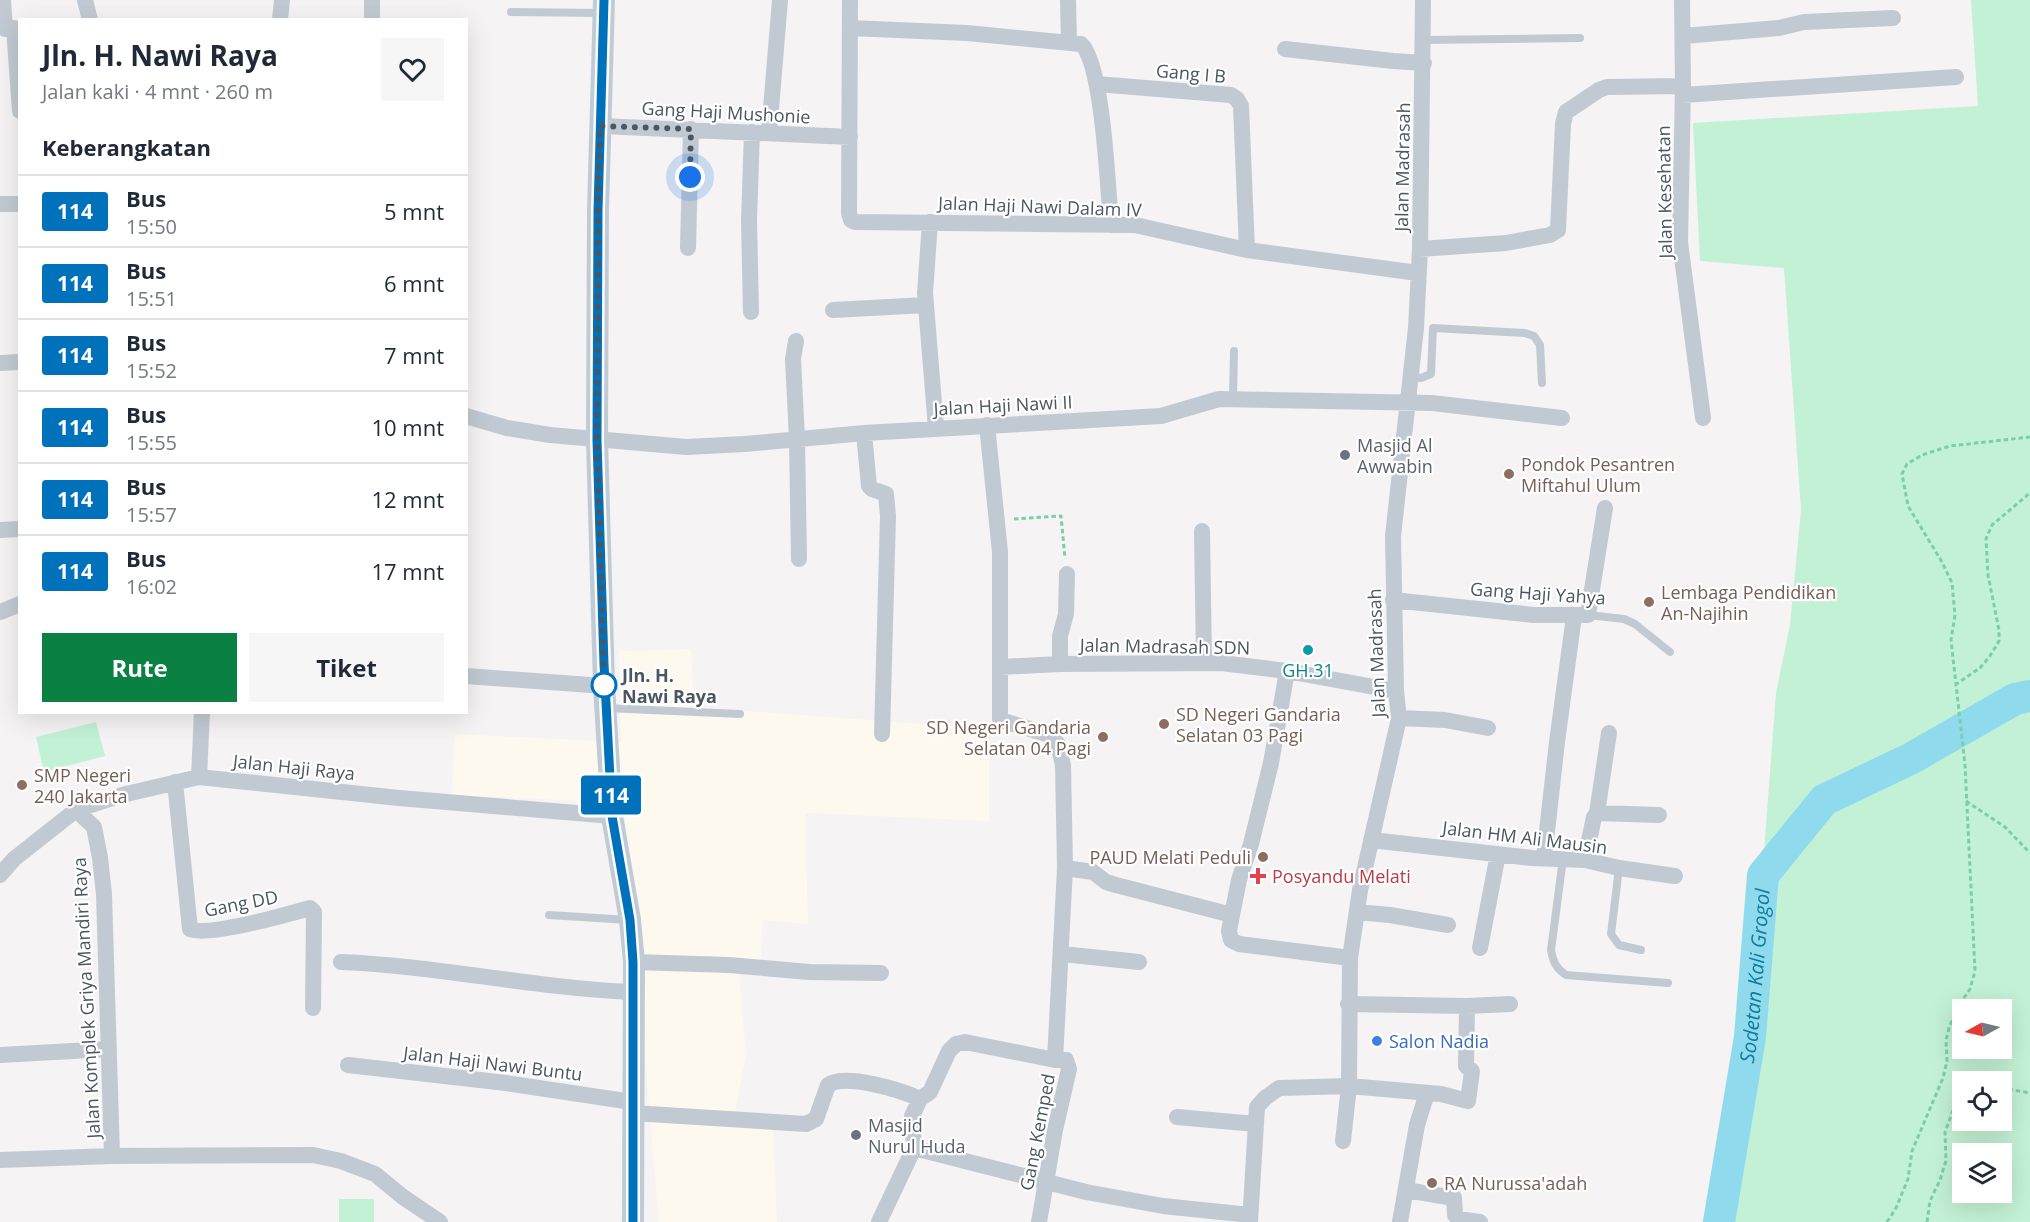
<!DOCTYPE html>
<html lang="id">
<head>
<meta charset="utf-8">
<style>
	:root { --surface:#fff; --page:#f6f6f7; --text:#1f2937; --muted:#747a83; --line:#e0e1e3; --accent:#0b8043 }
	body { margin:0; font-family:"Open Sans",sans-serif; background:var(--page); color:var(--text); height:100vh; display:flex; flex-direction:column; font-size:22px; white-space:nowrap }
	* { box-sizing:border-box; margin:0 }
	p { font-size:20px; color:var(--muted) }
	.icon { flex:none; width:33px; height:33px; fill:none; stroke:currentColor; stroke-width:2; stroke-linecap:round; stroke-linejoin:round }
	.map { position:relative; flex:1; overflow:hidden }
	.side { position:absolute; left:18px; top:18px; width:450px; height:696px; display:flex; flex-direction:column; background:var(--surface); border-radius:0px; box-shadow:0 6px 24px #0002 }
	.side>* { flex:none }
	.badge { padding:0 12px; border-radius:4px; font-size:21px; line-height:39px }
	.needle { width:39px; rotate:262deg }
	.buttons { position:absolute; left:1952px; top:999px; display:grid; gap:12px }
	.buttons a { display:grid; place-items:center; width:60px; height:60px; border-radius:0px; background:var(--surface); box-shadow:0 6px 24px #0002; font-size:30px }
	.you { position:absolute; width:30px; height:30px; margin:-15px; border:4px solid #fff; border-radius:50%; background:#1a73e8; box-shadow:0 0 0 9px #1a73e833 }
	.map>.badge { position:absolute; translate:-50% -50%; box-shadow:0 0 0 3px #fff }
	h2 { padding:0 24px; font-size:22px; line-height:54px }
	.round { display:grid; place-items:center; flex:none; width:63px; height:63px; border-radius:0px; background:var(--page) }
	.summary { display:flex; align-items:center; justify-content:space-between; height:102px; padding:0 24px }
	h1 { font-size:28px; font-weight:700; line-height:45px }
	.action { display:flex; gap:12px; margin-top:auto; padding:12px 24px }
	.action a { flex:1; height:69px; border-radius:0px; background:var(--accent); color:#fff; font-size:24px; font-weight:700; line-height:69px; text-align:center }
	.action a+a { background:var(--page); color:var(--text) }
	ul { padding:0; list-style:none }
	li { display:flex; align-items:center; gap:18px; height:72px; padding:0 24px; border-top:2px solid var(--line) }
	li div { flex:1 }
	li b { display:block; font-size:22px }
	li em { font-style:normal }
	li .badge { min-width:66px; font-weight:700; text-align:center }
	.map>svg:first-child { display:block }
	.commercial { fill:#fdf9ef }
	.green { fill:#c3f1d5; fill-rule:evenodd }
	.lines { fill:none; stroke-linecap:round; stroke-linejoin:round }
	.river { stroke:#90daee; stroke-width:32 }
	.path { stroke:#7ad0a6; stroke-width:3; stroke-dasharray:4.5 3; stroke-linecap:butt }
	.lane { stroke:#c1cad2; stroke-width:8 }
	.street { stroke:#c1cad2; stroke-width:16 }
	.secondary { stroke:#c1cbd6; stroke-width:22 }
	.line-casing { stroke:#fff; stroke-width:14 }
	.line { stroke:#0072bc; stroke-width:9 }
	.walk { stroke:#4a5661; stroke-width:6; stroke-dasharray:0 10.8 }
	.worship-dot { fill:#6b7280; stroke:#fff; stroke-width:2 }
	.education-dot { fill:#8d6e63; stroke:#fff; stroke-width:2 }
	.culture-dot { fill:#0f9aa8; stroke:#fff; stroke-width:2 }
	.stop-dot { fill:#fff; stroke:#0072bc; stroke-width:3 }
	.health-dot { fill:#e0444e; stroke:#fff; stroke-width:2 }
	.shop-dot { fill:#3f7fe0; stroke:#fff; stroke-width:2 }
	.labels { text-anchor:middle; dominant-baseline:central; stroke-width:4.5; stroke-linejoin:round; paint-order:stroke }
	.street-label { font-size:18px; fill:#4a5661; stroke:#fff }
	.worship-label { font-size:18px; fill:#5b616d; stroke:#fff; text-anchor:start }
	.education-label { font-size:18px; fill:#785e54; stroke:#fff; text-anchor:start }
	.culture-label { font-size:18px; fill:#0d838f; stroke:#fff }
	.stop-label { font-size:18px; font-weight:bold; fill:#4a5661; stroke:#fff; text-anchor:start }
	.health-label { font-size:18px; fill:#be3a42; stroke:#fff; text-anchor:start }
	.shop-label { font-size:18px; fill:#366cbe; stroke:#fff; text-anchor:start }
	.water-label { font-size:20px; font-style:italic; fill:#0c7c9b; stroke:#fff }
</style>
</head>
<body>
<div class="map">
<svg width="2030" height="1222" viewBox="0 0 2030 1222">
	<rect width="100%" height="100%" fill="#f5f3f3"/>
	<path class="commercial" d="M 691,649 L 694,707 L 989,729 L 989,821 L 805,813 L 808,924 L 763,920 L 760,969 L 739,971 L 746,1056 L 732,1126 L 773,1127 L 777,1222 L 659,1222 L 624,803 L 452,795 L 455,734 L 621,742 L 619,651 Z"/>
	<path class="green" d="M 1971,0 L 2030,0 L 2030,1222 L 1719,1222 L 1750,1037 L 1776,693 L 1790,625 L 1801,510 L 1784,268 L 1700,261 L 1693,123 L 1978,106 ZM 1962,1010 L 2001,1010 L 2001,1048 L 1962,1048 ZM 1962,1082 L 2001,1082 L 2001,1120 L 1962,1120 ZM 1962,1154 L 2001,1154 L 2001,1192 L 1962,1192 Z
		M 96,722 L 105,756 L 44,772 L 36,737 Z
		M 339,1199 L 374,1199 L 374,1222 L 339,1222 Z"/>
	<g class="lines">
		<path class="river" id="s1" d="M 1719,1222 L 1750,1037 L 1763,875 L 1824,800 L 1912,758 L 2015,699 L 2030,696"/>
		<path class="path" d="M 1014,519 L 1061,516 L 1065,558
			M 1955,685 L 1980,668 L 1990,656 L 1999,641 L 1999,630 L 1988,575 L 1986,539 L 1992,525 L 2030,493
			M 1966,801 L 2005,827 L 2030,853
			M 2001,1088 L 2030,1093
			M 1887,1222 L 1896,1208 L 1908,1179 L 1912,1151 L 1943,1078 L 1947,1061 L 1946,1040 L 1949,1028 L 1959,1005 L 1970,989 L 1975,971 L 1965,765 L 1951,640 L 1955,615 L 1952,583 L 1942,562 L 1908,506 L 1902,474 L 1907,464 L 1922,455 L 1950,446 L 2030,437
			M 1927,1222 L 1930,1201 L 1940,1180 L 1946,1161 L 1945,1132 L 1958,1097 L 1962,1094"/>
		<path class="lane" d="M 511,12 L 601,13
			M 1424,40 L 1580,38
			M 1411,377 L 1421,378 L 1431,374 L 1433,328 L 1525,333 L 1534,336 L 1540,345 L 1542,383
			M 1233,398 L 1234,351
			M 1588,615 L 1624,619 L 1635,624 L 1670,652
			M 606,708 L 740,714
			M 1563,859 L 1551,950 C 1553,962 1556,968 1566,975 L 1668,983
			M 1619,868 L 1611,934 L 1619,945 L 1641,950
			M 549,915 L 629,920"/>
		<path class="street" d="M 3,0 L 5,29
			M 85,0 L 90,20
			M 372,0 L 372,20
			M 850,0 L 849,213 L 851,220 L 855,222 L 1135,225 L 1247,250 L 1418,273
			M 1068,0 L 1069,42
			M 1682,0 L 1683,86 L 1680,242 L 1703,418
			M 280,20 L 282,0
			M 14,28 L 20,111
			M 850,28 L 967,33 L 1081,44 C 1103,63 1108,190 1111,225
			M 1683,36 L 1779,28 L 1804,22 L 1893,18
			M 1285,49 L 1393,61 L 1424,63
			M 1097,84 L 1231,95 L 1237,99 L 1241,106 L 1247,250
			M 1683,95 L 1956,77
			M 601,126 L 850,137
			M 769,133 L 780,0
			M 0,204 L 20,204
			M 930,222 L 925,293 L 936,428
			M 688,248 L 691,129
			M 1420,249 L 1506,243 L 1550,235 L 1558,230 L 1563,124 L 1566,112 L 1599,90 L 1607,87 L 1683,86
			M 833,310 L 926,305
			M 751,312 L 749,220 L 752,132
			M 796,341 L 793,359 L 797,439 L 799,559
			M 0,363 L 20,362
			M 466,416 L 507,428 L 550,435 L 686,447 L 745,444 L 864,433 L 1161,416 L 1219,399 L 1432,403 L 1562,418
			M 987,425 L 1000,552 L 1000,667 L 1060,664 L 1221,663 L 1287,671 L 1396,691
			M 864,433 L 869,486 L 872,489 L 886,494 L 888,516 L 882,734
			M 0,530 L 20,529
			M 1202,531 L 1204,662
			M 1393,600 L 1534,615 L 1588,615 L 1605,508
			M 0,612 L 20,604
			M 1060,664 L 1060,636 L 1066,614 L 1067,574
			M 1000,667 L 1000,720 L 1050,735 L 1058,744 L 1063,765 L 1065,868 L 1055,1060 L 965,1042 L 956,1044 L 949,1051 L 930,1092 L 920,1099 L 912,1116 L 914,1148 L 1086,1192 L 1163,1206 L 1250,1215
			M 466,676 L 604,686
			M 1399,718 L 1445,720 L 1488,728
			M 199,777 L 202,712
			M 175,782 L 190,929 C 205,938 289,914 310,908 L 314,912 L 313,1008
			M 76,810 L 94,827 L 100,858 L 104,894 L 112,1156
			M 1597,813 L 1609,733
			M 1371,840 L 1532,858 L 1585,860 L 1619,868 L 1675,876
			M 1544,858 L 1557,742 L 1574,616
			M 1585,860 L 1594,817 L 1597,813 L 1659,815
			M 1065,868 L 1093,872 L 1106,882 L 1116,885 L 1232,915 L 1239,880 L 1251,844 L 1271,763 L 1287,671
			M 0,875 L 14,859 L 76,810 L 122,795 L 199,777 L 399,798 L 612,816
			M 1357,912 L 1390,915 L 1448,925
			M 1232,915 L 1229,931 L 1231,940 L 1239,944 L 1350,958
			M 1480,948 L 1498,854
			M 1062,954 L 1139,962
			M 341,962 C 438,966 534,988 632,992
			M 634,962 L 729,965 L 809,972 L 881,973
			M 1348,1004 L 1467,1006 L 1510,1004
			M 0,1055 L 109,1049
			M 348,1065 L 506,1083 L 632,1102
			M 633,1113 L 806,1124 L 816,1119 L 828,1085 C 845,1073 901,1090 920,1099
			M 1177,1117 L 1256,1124
			M 1343,1141 L 1349,1086 L 1350,958 L 1360,890 L 1399,718 L 1396,691 L 1393,536 L 1416,328 L 1420,249 L 1423,0
			M 0,1160 L 112,1156 L 313,1155 L 341,1161 L 375,1174 L 403,1197 L 440,1222
			M 1406,1190 L 1454,1198 L 1455,1215 L 1458,1219 L 1480,1222
			M 879,1222 L 914,1148
			M 1039,1222 L 1055,1130 L 1069,1069 L 1066,1060 L 1055,1060
			M 1250,1222 L 1257,1107 L 1265,1098 L 1279,1088 L 1349,1086 L 1441,1094 L 1468,1101 L 1472,1071 L 1466,1066 L 1467,1006
			M 1400,1222 L 1417,1125 L 1427,1093"/>
		<path class="secondary" d="M 604,0 L 598,210 L 597,440 L 604,686 L 612,816 L 630,920 L 634,962 L 633,1222"/>
	</g>
	<g class="lines">
		<g class="line-casing">
			<path id="line" d="M 604,0 L 598,210 L 597,440 L 604,664 L 612,816 L 630,920 L 633,962 L 633,1222"/>
		</g>
		<use href="#line" class="line"/>
		<path class="walk" d="M 604,685 L 597,440 L 598,210 L 600,126 L 691,129 L 690,177"/>
	</g>
	<g class="worship-dot">
		<circle cx="1345" cy="455" r="6"/>
		<circle cx="856" cy="1135" r="6"/>
	</g>
	<g class="education-dot">
		<circle cx="1509" cy="474" r="6"/>
		<circle cx="1649" cy="602" r="6"/>
		<circle cx="1164" cy="724" r="6"/>
		<circle cx="1103" cy="737" r="6"/>
		<circle cx="22" cy="785" r="6"/>
		<circle cx="1263" cy="857" r="6"/>
		<circle cx="1432" cy="1183" r="6"/>
	</g>
	<circle class="culture-dot" cx="1308" cy="650" r="6"/>
	<circle class="stop-dot" cx="604" cy="685" r="12"/>
	<path class="health-dot" d="M1255 867h6v6h6v6h-6v6h-6v-6h-6v-6h6z"/>
	<circle class="shop-dot" cx="1377" cy="1041" r="6"/>
	<g class="labels">
		<g class="street-label">
			<text transform="translate(1191 73) rotate(5)">Gang I B</text>
			<text transform="translate(726 112) rotate(3)">Gang Haji Mushonie</text>
			<text transform="translate(1402 167) rotate(-89)">Jalan Madrasah</text>
			<text transform="translate(1664 192) rotate(-91)">Jalan Kesehatan</text>
			<text transform="translate(1040 206) rotate(2)">Jalan Haji Nawi Dalam IV</text>
			<text transform="translate(1003 405) rotate(-3)">Jalan Haji Nawi II</text>
			<text transform="translate(1538 593) rotate(4)">Gang Haji Yahya</text>
			<text transform="translate(1165 646) rotate(1)">Jalan Madrasah SDN</text>
			<text transform="translate(1376 653) rotate(-92)">Jalan Madrasah</text>
			<text transform="translate(294 767) rotate(6)">Jalan Haji Raya</text>
			<text transform="translate(1525 837) rotate(7)">Jalan HM Ali Mausin</text>
			<text transform="translate(241 903) rotate(-11)">Gang DD</text>
			<text transform="translate(86 998) rotate(-93)">Jalan Komplek Griya Mandiri Raya</text>
			<text transform="translate(493 1063) rotate(7)">Jalan Haji Nawi Buntu</text>
			<text transform="translate(1037 1132) rotate(-79)">Gang Kemped</text>
		</g>
		<g class="worship-label">
			<text x="1357" y="445">Masjid Al<tspan x="1357" dy="21">Awwabin</tspan></text>
			<text x="868" y="1125">Masjid<tspan x="868" dy="21">Nurul Huda</tspan></text>
		</g>
		<g class="education-label">
			<text x="1521" y="464">Pondok Pesantren<tspan x="1521" dy="21">Miftahul Ulum</tspan></text>
			<text x="1661" y="592">Lembaga Pendidikan<tspan x="1661" dy="21">An-Najihin</tspan></text>
			<text x="1176" y="714">SD Negeri Gandaria<tspan x="1176" dy="21">Selatan 03 Pagi</tspan></text>
			<text x="1091" y="727" text-anchor="end">SD Negeri Gandaria<tspan x="1091" dy="21">Selatan 04 Pagi</tspan></text>
			<text x="34" y="775">SMP Negeri<tspan x="34" dy="21">240 Jakarta</tspan></text>
			<text x="1251" y="857" text-anchor="end">PAUD Melati Peduli</text>
			<text x="1444" y="1183">RA Nurussa'adah</text>
		</g>
		<g class="culture-label">
			<text x="1308" y="670">GH.31</text>
		</g>
		<g class="stop-label">
			<text x="622" y="675">Jln. H.<tspan x="622" dy="21">Nawi Raya</tspan></text>
		</g>
		<g class="health-label">
			<text x="1272" y="876">Posyandu Melati</text>
		</g>
		<g class="shop-label">
			<text x="1389" y="1041">Salon Nadia</text>
		</g>
		<g class="water-label">
			<text stroke="none"><textPath href="#s1" startOffset="249">Sodetan Kali Grogol</textPath></text>
		</g>
	</g>
</svg>
<div class="buttons">
<a><svg class="needle" viewBox="-14 -14 28 28"><path d="M0-13l5 13h-10z" fill="#e53935"/><path d="M0 13l5-13h-10z" fill="#747a83"/></svg></a>
<a><svg class="icon" aria-label="locate" viewBox="0 0 24 24"><circle cx="12" cy="12" r="6"/><path d="M12 2v4M12 18v4M2 12h4M18 12h4"/></svg></a>
<a><svg class="icon" aria-label="layers" viewBox="0 0 24 24"><path d="M12 4l9 5-9 5-9-5zM3 14l9 5 9-5"/></svg></a>
</div>
<div class="you" style="left:690px;top:177px"></div>
<b class="badge" style="left:611px;top:795px;background:#0072bc;color:#fff">114</b>
<section class="side">
<div class="summary"><div><h1>Jln. H. Nawi Raya</h1><p>Jalan kaki · 4 mnt · 260 m</p></div><a class="round"><svg class="icon" aria-label="heart" viewBox="0 0 24 24"><path d="M12 20l-8-8c-3-5 5-10 8-4 3-6 11-1 8 4z"/></svg></a></div>
<h2>Keberangkatan</h2>
<ul>
<li><span class="badge" style="background:#0072bc;color:#fff">114</span><div><b>Bus</b><p>15:50</p></div><em>5 mnt</em></li>
<li><span class="badge" style="background:#0072bc;color:#fff">114</span><div><b>Bus</b><p>15:51</p></div><em>6 mnt</em></li>
<li><span class="badge" style="background:#0072bc;color:#fff">114</span><div><b>Bus</b><p>15:52</p></div><em>7 mnt</em></li>
<li><span class="badge" style="background:#0072bc;color:#fff">114</span><div><b>Bus</b><p>15:55</p></div><em>10 mnt</em></li>
<li><span class="badge" style="background:#0072bc;color:#fff">114</span><div><b>Bus</b><p>15:57</p></div><em>12 mnt</em></li>
<li><span class="badge" style="background:#0072bc;color:#fff">114</span><div><b>Bus</b><p>16:02</p></div><em>17 mnt</em></li>
</ul>
<div class="action"><a>Rute</a><a>Tiket</a></div>
</section>
</div>
</body>
</html>
